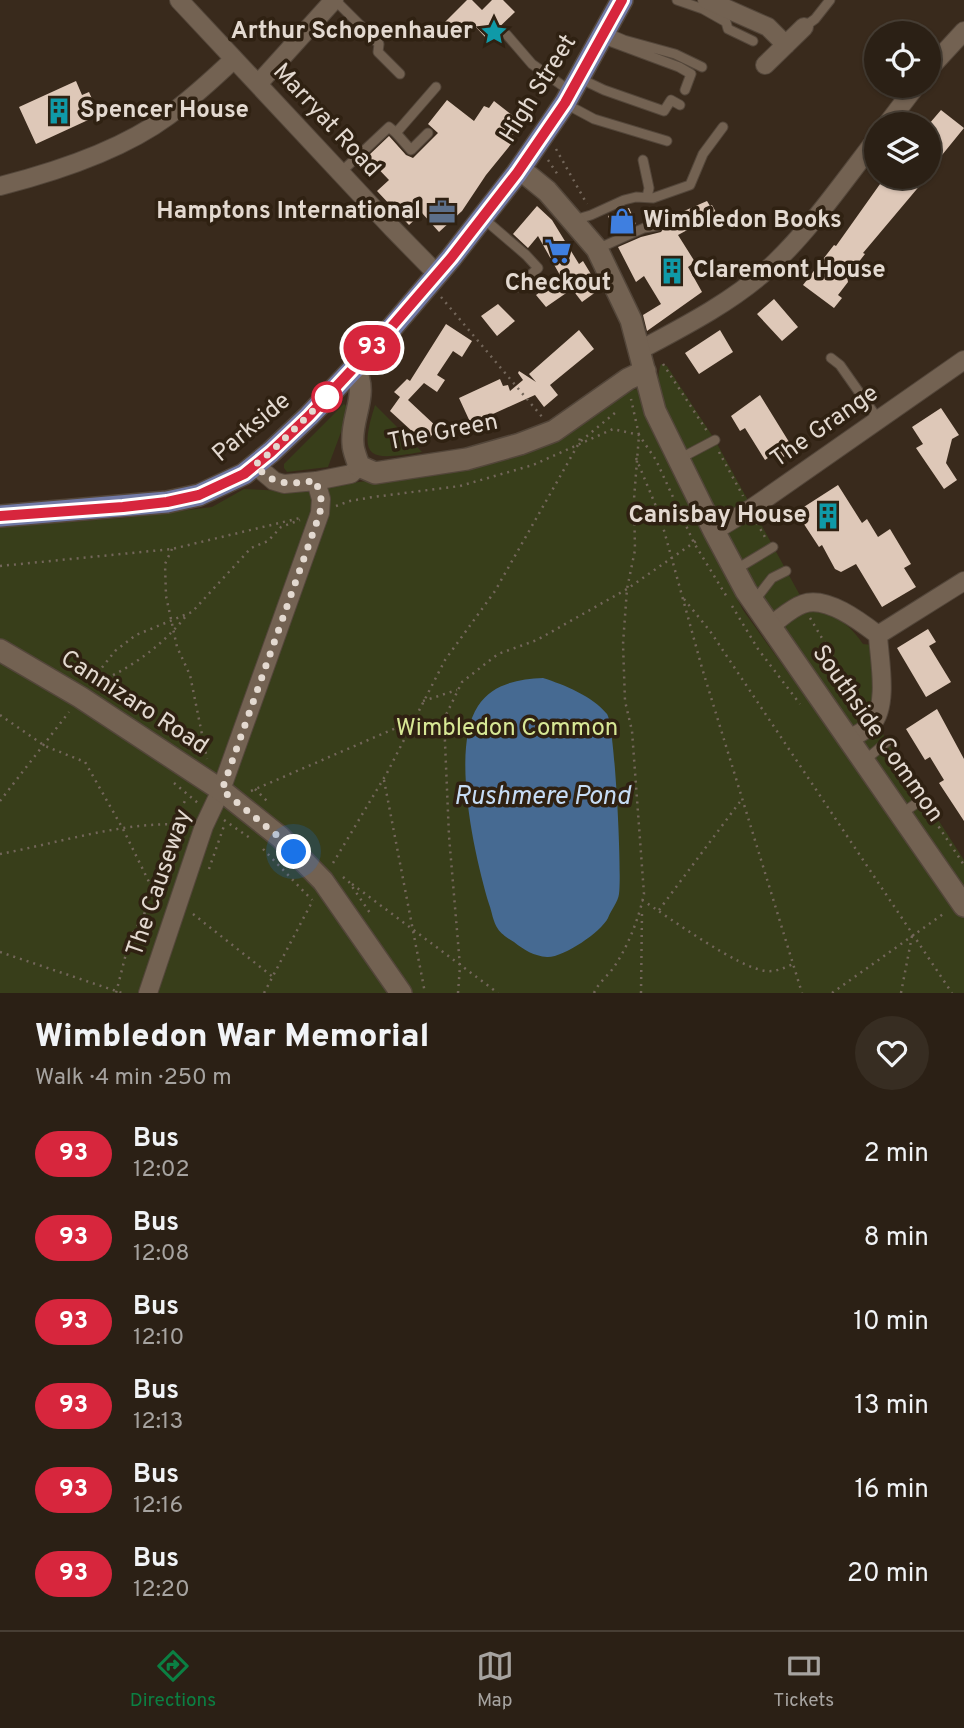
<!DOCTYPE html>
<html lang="en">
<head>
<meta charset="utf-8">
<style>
	:root { --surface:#2b2015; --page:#372d22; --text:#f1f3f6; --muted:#a6a3a0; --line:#473e34; --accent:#0b8043 }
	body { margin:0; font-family:Overpass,sans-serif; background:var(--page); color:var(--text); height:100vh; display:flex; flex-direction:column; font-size:26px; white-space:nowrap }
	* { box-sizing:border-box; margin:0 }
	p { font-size:23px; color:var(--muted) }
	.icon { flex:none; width:38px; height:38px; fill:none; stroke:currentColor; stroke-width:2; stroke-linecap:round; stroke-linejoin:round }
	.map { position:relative; height:993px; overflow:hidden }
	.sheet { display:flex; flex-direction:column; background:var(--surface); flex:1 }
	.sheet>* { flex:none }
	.badge { padding:0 14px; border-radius:23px; font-size:24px; line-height:46px }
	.controls { position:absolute; left:864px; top:21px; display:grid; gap:14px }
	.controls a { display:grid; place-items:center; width:77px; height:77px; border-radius:50%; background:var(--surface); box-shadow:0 2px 5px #0004,0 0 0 2px var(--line); font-size:35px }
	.you { position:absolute; width:35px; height:35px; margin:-18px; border:5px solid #fff; border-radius:50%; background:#1a73e8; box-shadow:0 0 0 10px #1a73e833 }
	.map>.badge { position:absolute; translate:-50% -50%; box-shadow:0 0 0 4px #fff }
	.round { display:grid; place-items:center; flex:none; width:74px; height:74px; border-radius:37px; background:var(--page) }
	.head { display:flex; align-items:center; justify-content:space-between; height:119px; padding:0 35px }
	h1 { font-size:33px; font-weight:800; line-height:52px }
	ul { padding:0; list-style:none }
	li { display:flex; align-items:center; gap:21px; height:84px; padding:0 35px }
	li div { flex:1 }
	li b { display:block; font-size:26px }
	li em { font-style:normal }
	li .badge { min-width:77px; font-weight:700; text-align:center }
	.dock { display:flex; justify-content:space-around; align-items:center; height:98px; border-top:2px solid var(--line); background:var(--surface); font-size:19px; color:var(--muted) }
	.dock a { display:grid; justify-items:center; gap:4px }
	.dock .on { color:var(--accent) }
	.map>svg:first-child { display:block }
	.green { fill:#383e1a }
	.water { fill:#466a92 }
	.building { fill:#dec8b8 }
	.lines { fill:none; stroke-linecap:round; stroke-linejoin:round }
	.service-casing { stroke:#53463a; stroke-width:11 }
	.minor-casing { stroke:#53463a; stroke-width:20 }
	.tertiary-casing { stroke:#53463a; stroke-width:24 }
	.secondary-casing { stroke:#53463a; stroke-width:24 }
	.primary-casing { stroke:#53463a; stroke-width:24 }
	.path { stroke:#73665a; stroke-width:2.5; stroke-dasharray:2 5; stroke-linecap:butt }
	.service { stroke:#736252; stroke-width:9 }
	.minor { stroke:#736252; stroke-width:18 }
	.tertiary { stroke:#736252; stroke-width:21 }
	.secondary { stroke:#736252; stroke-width:21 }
	.primary { stroke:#7179a5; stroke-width:21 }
	.line-casing { stroke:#fff; stroke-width:16 }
	.line { stroke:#d7263d; stroke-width:10 }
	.walk { stroke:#e3d9d0; stroke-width:7; stroke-dasharray:0 12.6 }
	.stop-dot { fill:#fff; stroke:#d7263d; stroke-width:3.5 }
	.labels { text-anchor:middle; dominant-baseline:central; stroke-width:7; stroke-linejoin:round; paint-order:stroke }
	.poi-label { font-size:24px; font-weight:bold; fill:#e3d9d0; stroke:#2f2112; text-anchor:end }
	.street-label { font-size:24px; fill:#e3d9d0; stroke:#2f2112 }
	.park-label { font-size:24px; fill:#d7e795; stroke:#2f2112 }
	.water-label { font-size:26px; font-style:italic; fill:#c6dcf5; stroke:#2f2112 }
</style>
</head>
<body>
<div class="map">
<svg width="964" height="993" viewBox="0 0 964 993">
	<rect width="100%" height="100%" fill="#392a1c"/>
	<path class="green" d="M 661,364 L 667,366 L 715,440 L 808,610 C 830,607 852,627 863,644 L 872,645 L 875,685 L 873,706 L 883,734 L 964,860 L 964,893 L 746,571 L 664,409 C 661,394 655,379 661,364 Z
		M 637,389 L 650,425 L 707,533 L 715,556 L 743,610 L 964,917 L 964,993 L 0,993 L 0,527 L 124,518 L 212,507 L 244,489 L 284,491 L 475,468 L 527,450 L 629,391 Z
		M 344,404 L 350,408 L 328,467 L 287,472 L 284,468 L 284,464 Z
		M 375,405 L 422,452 C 371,460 357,462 375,405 Z"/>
	<path class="water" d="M 543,678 C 565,685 592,696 607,714 C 615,725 622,875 619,894 C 618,902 611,910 608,918 C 601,932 563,958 547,957 C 534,956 524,950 514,942 C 509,939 501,934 498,929 C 493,922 492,912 489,904 C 475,858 450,748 478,706 C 492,684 518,679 543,678 Z"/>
	<path class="building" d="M 467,0 L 472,0 L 482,10 L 492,0 L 503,0 L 515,12 L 487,39 L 472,23 L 459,35 L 445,22 Z
		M 76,81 L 82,95 L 89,92 L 99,115 L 36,144 L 19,107 Z
		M 447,100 L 474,121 L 484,106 L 489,108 L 494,101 L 522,123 L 512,136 L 516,138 L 486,175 L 462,211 L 439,232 L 422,213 L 409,225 L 377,191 L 389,180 L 367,157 L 389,136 L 406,155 L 413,158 L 438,133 L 428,124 Z
		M 941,110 L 964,128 L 929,171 L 929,124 Z
		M 885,177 L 927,177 L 863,253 L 865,254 L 847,277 L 848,282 L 838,295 L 842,298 L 834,308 L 803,285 L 834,245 L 836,246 Z
		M 707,201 L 710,206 L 712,205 L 717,214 L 678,235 L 695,262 L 688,267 L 702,292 L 647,331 L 643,315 L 661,304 L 644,276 L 636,282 L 618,247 L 641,237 L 661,232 L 664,228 L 687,217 L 684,211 Z
		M 537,206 L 552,220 L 579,264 L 583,261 L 600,289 L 582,302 L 572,289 L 546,307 L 536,295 L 561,277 L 538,236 L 528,248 L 513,234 Z
		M 629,208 L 636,224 L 615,233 L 608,216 Z
		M 774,299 L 798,327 L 782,341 L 757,314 Z
		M 498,304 L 515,321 L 497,336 L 481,316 Z
		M 446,324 L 472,341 L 462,357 L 453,351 L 437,375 L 445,380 L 437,392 L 424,383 L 408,400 L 438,428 L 425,443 L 390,411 L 400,397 L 394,392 L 407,379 L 410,381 Z
		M 579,330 L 594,349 L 550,385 L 558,395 L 544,407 L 535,395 L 471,424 L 459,398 L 500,379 L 503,386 L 508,385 L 510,391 L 523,380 L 518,373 L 519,371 L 536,382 L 529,374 Z
		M 720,330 L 733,352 L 699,374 L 685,353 Z
		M 760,395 L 794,450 L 782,458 L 778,451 L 765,460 L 745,428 L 740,431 L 731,416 Z
		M 941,408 L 959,435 L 952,439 L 946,463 L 957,480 L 944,489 L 916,448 L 923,444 L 912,427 Z
		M 838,485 L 862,523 L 867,519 L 878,537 L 890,529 L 911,564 L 904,568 L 916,587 L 882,607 L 856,564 L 841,572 L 835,569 L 822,545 L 819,547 L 796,512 Z
		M 928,629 L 936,642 L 929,646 L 951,682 L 926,697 L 897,648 Z
		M 937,709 L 964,759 L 964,821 L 939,783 L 944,780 L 930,757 L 925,760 L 906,729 Z"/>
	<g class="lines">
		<g class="service-casing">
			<path id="service" d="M 335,0 L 379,44 L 378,52 L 400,74
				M 677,0 L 703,9 L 726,22 L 728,29 L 753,41
				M 804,27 L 815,19 L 830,0
				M 605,32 L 624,40 L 675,54 L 702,67
				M 507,35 L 532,64 L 570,91
				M 601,38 L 679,67 L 691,74 L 685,90
				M 581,79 L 604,90 L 664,111 L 671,100 L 680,105
				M 566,104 L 594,119 L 667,141
				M 396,133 L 411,150 L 428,133
				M 643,160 L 649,188 L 647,197
				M 340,173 L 389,127 L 396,133 L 436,87
				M 484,219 L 526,255 L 538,268 L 518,287
				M 574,220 L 591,215 L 624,200 L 636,197 L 653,198 L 690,185 L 703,154 L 723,127
				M 597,249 L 644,228 L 657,226
				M 831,358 L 840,365 L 878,419
				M 679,459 L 715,440
				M 735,570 L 773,547
				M 755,600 L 772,578 L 786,571
				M 864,761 L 888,741
				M 901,814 L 924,798"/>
		</g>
		<g class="minor-casing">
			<path id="minor" d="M 179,0 L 393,229 L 437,274
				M 707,0 L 768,27 L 786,45
				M 765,65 L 804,27
				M 929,69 L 964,31
				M 258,84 L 334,0
				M 887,124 L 916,86
				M 0,186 C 55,172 122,150 168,116 C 192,98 213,79 234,59
				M 640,350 C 683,327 730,303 767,270 C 807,234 844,181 877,138
				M 255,465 L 274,481 L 284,484 L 316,481 L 351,474 L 359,466
				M 714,531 L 752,508 L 964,360
				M 770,626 C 780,619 791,608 803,604 C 826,595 861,622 878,635
				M 849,739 C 856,735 867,730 872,724 C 889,705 879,658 878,635 L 964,581
				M 148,993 L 204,826 L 221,790 L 320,513 L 321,499 L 316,481"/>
		</g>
		<g class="tertiary-casing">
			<path id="tertiary" d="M 520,169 L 547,191 L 597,249 L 631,320 L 655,411 L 714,531 L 746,591 L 964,906
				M 354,368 C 370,394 350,417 353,444 C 353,451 357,459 359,466 L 375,473 L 467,459 L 520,444 L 554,431 L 628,379 L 645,371"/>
		</g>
		<g class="secondary-casing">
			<path id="secondary" d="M 0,650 L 80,697 L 221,790 L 280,837 L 323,881 L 401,993"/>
		</g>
		<g class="primary-casing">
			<path id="primary" d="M 0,516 L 167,502 L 199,495 L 244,474 L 271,452 L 309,416 L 389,331 L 451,258 L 517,173 L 565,103 L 622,0"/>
		</g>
		<path class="path" d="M 556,149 L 587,204
			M 548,160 L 558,175
			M 441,297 L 543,418
			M 663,364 L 707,431
			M 581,441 L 616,412
			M 719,452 L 743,496
			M 636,458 L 660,516 L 702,668 L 802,993
			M 336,506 L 350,501 L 373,497 L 460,486 L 533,465 L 613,429 L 639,435 L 656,460 L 694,543 L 727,597
			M 757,523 L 766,539
			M 172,549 L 165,564 L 166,596 L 177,647 L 190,675 L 207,759
			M 0,566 L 172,549 L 300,518
			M 684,599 L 710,631 L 952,993
			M 732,606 L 758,649 L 800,704
			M 810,618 L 862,705
			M 89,684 L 115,651 L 136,635 L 192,612 L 251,548 L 268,541 L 281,527 L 300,520
			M 94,684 C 130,669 162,646 186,616
			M 423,701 L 457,690
			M 0,715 L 45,746 L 85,762 L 123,829 L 152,888 L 144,915 L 130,938 L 116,993
			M 892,752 L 915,788
			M 384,780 L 425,993
			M 174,783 L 198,803
			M 255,789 L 269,803
			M 251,791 L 412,721
			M 0,801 L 69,712
			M 927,809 L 964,865
			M 224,820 L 250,838
			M 263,849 L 312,900
			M 0,854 C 59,843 127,820 187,825
			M 333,863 L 387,773 L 445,660 L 495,591 L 579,443 L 580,437
			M 209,869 L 225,823
			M 343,877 L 349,882 L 370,913
			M 352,884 L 498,993
			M 152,888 L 173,824 L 187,797
			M 642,900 C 670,918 738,968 766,971 C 776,972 784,968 793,964
			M 659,910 L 742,799
			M 193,914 L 273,977
			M 0,952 L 122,993
			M 264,993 L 313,900
			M 458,993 L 460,966 L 449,836 L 444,719 L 462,682 L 498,654 L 537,640 L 627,589 L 699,539
			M 594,993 C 598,984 605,978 611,971 C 627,950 639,918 644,894 L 632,731 L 625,701 L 623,644 L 627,589 L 635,550 L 634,499 L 639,435 L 631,399
			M 641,993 L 642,912
			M 832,993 L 946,912
			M 901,993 L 912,936"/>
		<use href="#service" class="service"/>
		<use href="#minor" class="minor"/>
		<use href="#tertiary" class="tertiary"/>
		<use href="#secondary" class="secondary"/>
		<use href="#primary" class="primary"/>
	</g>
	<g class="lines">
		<g class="line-casing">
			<path id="line" d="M 0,516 L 123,507 L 167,502 L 199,495 L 244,474 L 271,452 L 309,416 L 388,331 L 451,258 L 517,173 L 565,103 L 622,0"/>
		</g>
		<use href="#line" class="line"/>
		<path class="walk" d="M 294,852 L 279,837 L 222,790 L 320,513 L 321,499 L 316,481 C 289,483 276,488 255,465 L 271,452 L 327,397"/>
	</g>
	<defs>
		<g id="sight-bare" transform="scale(2.1)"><path d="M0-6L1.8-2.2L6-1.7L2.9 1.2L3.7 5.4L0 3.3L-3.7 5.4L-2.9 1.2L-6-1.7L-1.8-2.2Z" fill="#0f9aa8" stroke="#2f2112" stroke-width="2.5" paint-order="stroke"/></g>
		<g id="building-bare" transform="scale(2.1)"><path d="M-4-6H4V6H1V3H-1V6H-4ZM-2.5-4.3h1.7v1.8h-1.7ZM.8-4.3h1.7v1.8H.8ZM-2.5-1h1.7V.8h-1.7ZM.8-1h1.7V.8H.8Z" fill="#0f9aa8" stroke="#2f2112" stroke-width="2.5" paint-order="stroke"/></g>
		<g id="office-bare" transform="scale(2.1)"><path d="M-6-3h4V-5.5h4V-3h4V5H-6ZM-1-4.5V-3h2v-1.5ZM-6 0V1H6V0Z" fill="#5c6f8a" stroke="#2f2112" stroke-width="2.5" paint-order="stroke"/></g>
		<g id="shop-bare" transform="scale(2.1)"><path d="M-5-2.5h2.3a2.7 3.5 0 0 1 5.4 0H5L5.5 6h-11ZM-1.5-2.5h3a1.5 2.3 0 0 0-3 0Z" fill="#3f7fe0" stroke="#2f2112" stroke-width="2.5" paint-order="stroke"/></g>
		<g id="supermarket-bare" transform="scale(2.1)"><path d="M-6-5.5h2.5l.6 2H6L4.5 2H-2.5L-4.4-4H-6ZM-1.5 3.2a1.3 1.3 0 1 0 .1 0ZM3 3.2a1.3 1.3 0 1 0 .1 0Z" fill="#3f7fe0" stroke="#2f2112" stroke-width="2.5" paint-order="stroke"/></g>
	</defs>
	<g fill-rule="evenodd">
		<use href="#sight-bare" x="494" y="32"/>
		<use href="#building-bare" x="59" y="111"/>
		<use href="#office-bare" x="442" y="212"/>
		<use href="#shop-bare" x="622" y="221"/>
		<use href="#supermarket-bare" x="558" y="251"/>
		<use href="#building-bare" x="672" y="271"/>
		<use href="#building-bare" x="828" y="516"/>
	</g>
	<circle class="stop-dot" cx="327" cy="397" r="14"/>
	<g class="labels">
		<g class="poi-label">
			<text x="473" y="32">Arthur Schopenhauer</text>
			<text x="80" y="111" text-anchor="start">Spencer House</text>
			<text x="421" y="212">Hamptons International</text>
			<text x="643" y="221" text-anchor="start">Wimbledon Books</text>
			<text x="693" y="271" text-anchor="start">Claremont House</text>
			<text x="558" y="284" text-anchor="middle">Checkout</text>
			<text x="807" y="516">Canisbay House</text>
		</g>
		<g class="street-label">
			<text transform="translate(539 89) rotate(-58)">High Street</text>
			<text transform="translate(326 121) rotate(47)">Marryat Road</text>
			<text transform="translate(825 427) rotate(-35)">The Grange</text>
			<text transform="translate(252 428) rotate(-40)">Parkside</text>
			<text transform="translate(443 433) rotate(-11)">The Green</text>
			<text transform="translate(134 703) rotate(33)">Cannizaro Road</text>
			<text transform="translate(877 734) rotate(55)">Southside Common</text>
			<text transform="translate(160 883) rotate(-71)">The Causeway</text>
		</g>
		<g class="park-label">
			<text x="507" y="729">Wimbledon Common</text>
		</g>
		<g class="water-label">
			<text x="542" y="797">Rushmere Pond</text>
		</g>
	</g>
</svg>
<div class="controls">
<a><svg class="icon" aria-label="locate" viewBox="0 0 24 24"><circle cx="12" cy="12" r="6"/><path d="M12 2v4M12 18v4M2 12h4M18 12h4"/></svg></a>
<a><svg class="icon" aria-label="layers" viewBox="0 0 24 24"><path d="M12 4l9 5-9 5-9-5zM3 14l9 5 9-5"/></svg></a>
</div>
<div class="you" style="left:294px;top:852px"></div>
<b class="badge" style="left:372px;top:348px;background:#d7263d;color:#fff">93</b>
</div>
<section class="sheet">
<div class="head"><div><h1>Wimbledon War Memorial</h1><p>Walk · 4 min · 250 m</p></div><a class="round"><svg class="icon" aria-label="heart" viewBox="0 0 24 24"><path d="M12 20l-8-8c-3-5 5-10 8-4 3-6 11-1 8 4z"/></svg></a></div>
<ul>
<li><span class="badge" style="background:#d7263d;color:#fff">93</span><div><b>Bus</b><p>12:02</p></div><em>2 min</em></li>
<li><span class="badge" style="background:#d7263d;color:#fff">93</span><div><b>Bus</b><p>12:08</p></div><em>8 min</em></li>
<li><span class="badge" style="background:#d7263d;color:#fff">93</span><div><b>Bus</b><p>12:10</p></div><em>10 min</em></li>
<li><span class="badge" style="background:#d7263d;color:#fff">93</span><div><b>Bus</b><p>12:13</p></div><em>13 min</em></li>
<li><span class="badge" style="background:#d7263d;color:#fff">93</span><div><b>Bus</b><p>12:16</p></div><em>16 min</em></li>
<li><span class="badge" style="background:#d7263d;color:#fff">93</span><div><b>Bus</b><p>12:20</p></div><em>20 min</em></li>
</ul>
</section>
<nav class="dock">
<a class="on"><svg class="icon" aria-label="directions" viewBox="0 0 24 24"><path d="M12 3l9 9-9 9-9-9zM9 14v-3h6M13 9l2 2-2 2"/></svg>Directions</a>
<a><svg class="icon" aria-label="map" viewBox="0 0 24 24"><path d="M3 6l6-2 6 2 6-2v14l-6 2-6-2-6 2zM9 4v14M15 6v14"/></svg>Map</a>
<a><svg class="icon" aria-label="tickets" viewBox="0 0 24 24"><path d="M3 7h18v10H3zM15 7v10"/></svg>Tickets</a>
</nav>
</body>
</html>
